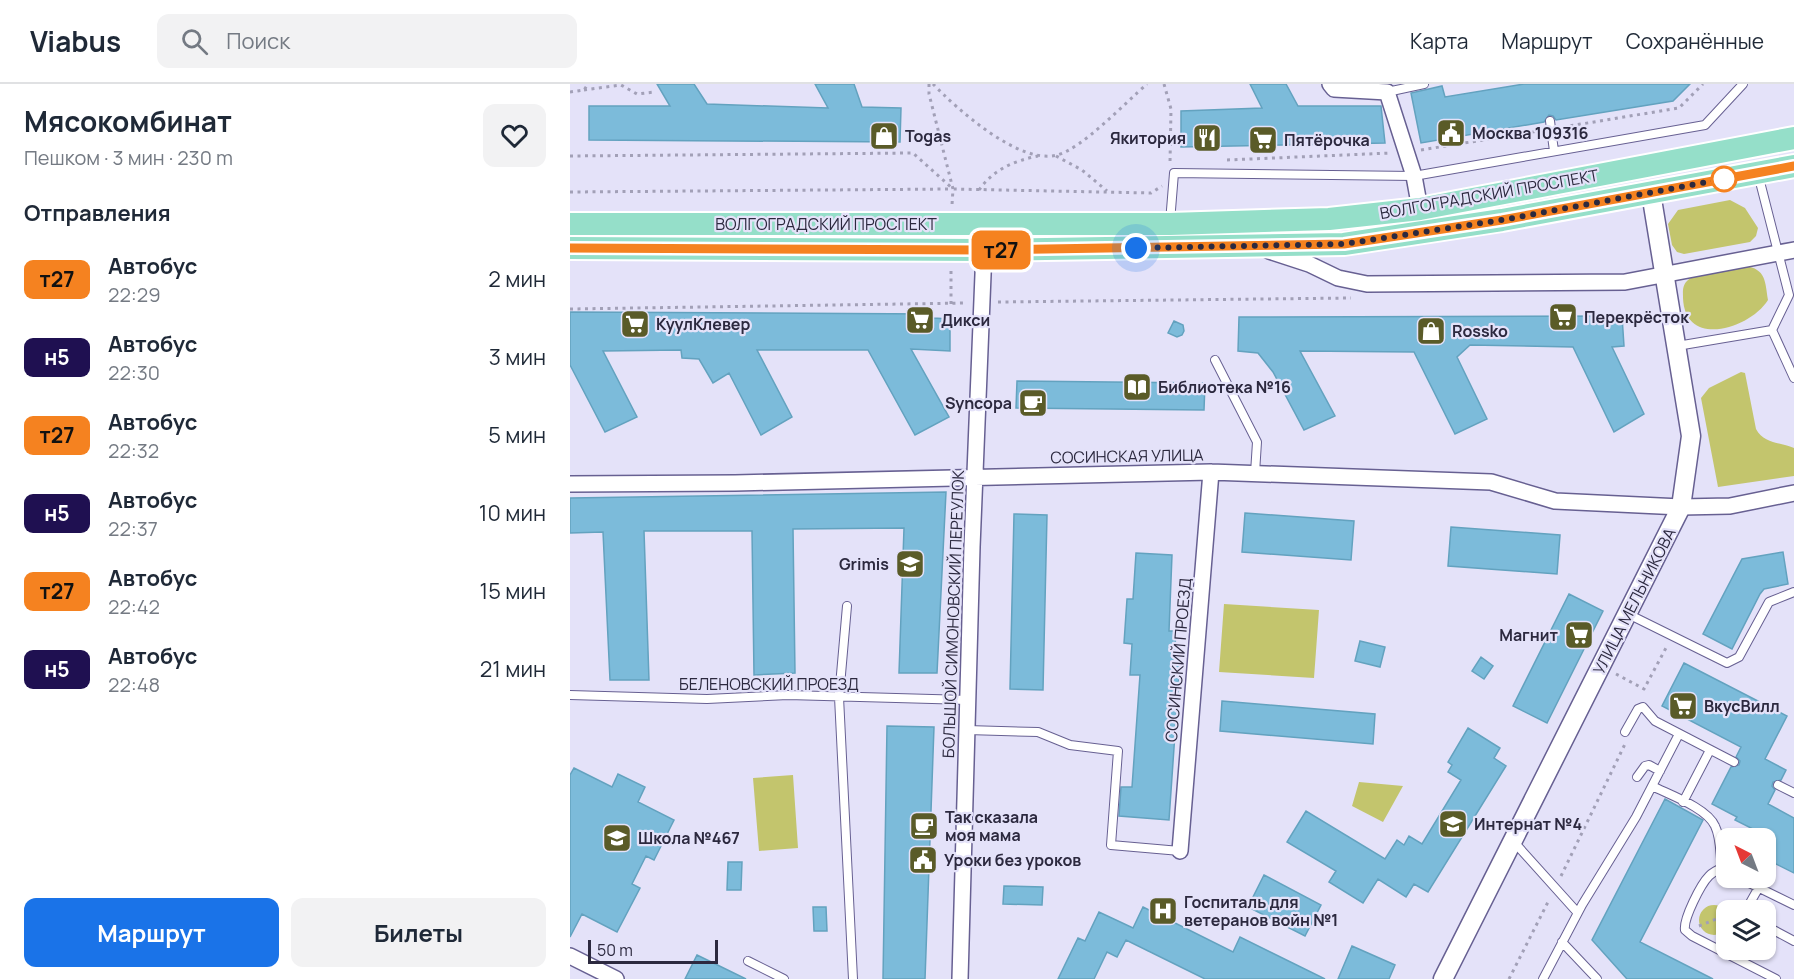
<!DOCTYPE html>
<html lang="ru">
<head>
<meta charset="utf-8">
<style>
	:root { --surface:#fff; --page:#f2f2f3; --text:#1f2937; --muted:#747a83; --line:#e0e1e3; --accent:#1a73e8 }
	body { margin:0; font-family:Manrope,sans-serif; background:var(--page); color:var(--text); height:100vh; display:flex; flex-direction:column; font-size:22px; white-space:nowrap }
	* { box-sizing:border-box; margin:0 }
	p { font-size:20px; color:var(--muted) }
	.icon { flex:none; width:33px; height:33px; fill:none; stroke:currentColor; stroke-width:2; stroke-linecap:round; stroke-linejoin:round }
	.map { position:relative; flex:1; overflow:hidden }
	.details { display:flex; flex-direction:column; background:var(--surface); width:570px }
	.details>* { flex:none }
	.badge { padding:0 12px; border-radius:9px; font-size:21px; line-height:39px }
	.needle { width:39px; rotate:318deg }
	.fabs { position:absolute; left:1146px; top:744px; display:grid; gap:12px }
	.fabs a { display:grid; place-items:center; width:60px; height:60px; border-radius:12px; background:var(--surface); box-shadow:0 2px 4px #0004; font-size:30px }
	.scale { position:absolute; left:18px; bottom:15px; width:130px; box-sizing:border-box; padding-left:6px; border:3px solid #2c293f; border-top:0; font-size:16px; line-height:21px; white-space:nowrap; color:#2c293f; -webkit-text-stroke:4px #e4e2f9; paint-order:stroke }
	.you { position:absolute; width:30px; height:30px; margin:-15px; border:4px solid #fff; border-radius:50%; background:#1a73e8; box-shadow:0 0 0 9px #1a73e833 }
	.map>.badge { position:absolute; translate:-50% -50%; box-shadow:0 0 0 3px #fff }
	h2 { padding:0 24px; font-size:22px; line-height:54px }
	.round { display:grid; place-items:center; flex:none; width:63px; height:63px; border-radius:12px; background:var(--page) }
	.headline { display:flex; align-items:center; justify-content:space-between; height:102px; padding:0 24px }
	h1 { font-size:28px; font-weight:700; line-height:45px }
	.action { display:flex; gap:12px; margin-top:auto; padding:12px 24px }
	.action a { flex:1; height:69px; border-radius:12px; background:var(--accent); color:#fff; font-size:24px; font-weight:700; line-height:69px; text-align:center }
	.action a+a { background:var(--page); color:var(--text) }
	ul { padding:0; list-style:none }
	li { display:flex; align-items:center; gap:18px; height:78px; padding:0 24px }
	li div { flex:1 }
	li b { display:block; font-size:22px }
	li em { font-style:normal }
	li .badge { min-width:66px; font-weight:700; text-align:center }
	header { display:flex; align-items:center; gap:36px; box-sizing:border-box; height:84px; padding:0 30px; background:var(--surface); border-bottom:2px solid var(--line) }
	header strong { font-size:28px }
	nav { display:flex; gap:33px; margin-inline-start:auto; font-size:21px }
	.search { width:420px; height:54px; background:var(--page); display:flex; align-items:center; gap:15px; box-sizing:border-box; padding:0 21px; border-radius:12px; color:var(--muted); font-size:22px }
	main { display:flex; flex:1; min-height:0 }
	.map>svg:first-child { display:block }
	.green { fill:#c3c56d }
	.building { fill:#7cbbda; stroke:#63a2bf; stroke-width:1.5 }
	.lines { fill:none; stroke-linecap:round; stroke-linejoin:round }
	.service-casing { stroke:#676092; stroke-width:10 }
	.minor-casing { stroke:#676092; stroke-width:18 }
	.tertiary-casing { stroke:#676092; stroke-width:21 }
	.primary-casing { stroke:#fff; stroke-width:26 }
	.path { stroke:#a2a0b7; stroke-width:3; stroke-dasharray:3 4.5; stroke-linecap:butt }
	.service { stroke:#fff; stroke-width:8 }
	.minor { stroke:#fff; stroke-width:15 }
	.tertiary { stroke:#fff; stroke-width:18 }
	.primary { stroke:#95dfc9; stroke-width:22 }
	.line-casing { stroke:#fff; stroke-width:14 }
	.line { stroke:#f58220; stroke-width:9 }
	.walk { stroke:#2c293f; stroke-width:6; stroke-dasharray:0 10.8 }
	.stop-dot { fill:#fff; stroke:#f58220; stroke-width:3 }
	.labels { text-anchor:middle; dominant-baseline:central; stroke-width:4.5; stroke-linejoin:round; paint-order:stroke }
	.poi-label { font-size:16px; font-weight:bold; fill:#2c293f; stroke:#e4e2f9; text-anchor:start }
	.street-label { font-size:16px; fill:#2c293f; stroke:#e4e2f9 }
</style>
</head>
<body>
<header>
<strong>Viabus</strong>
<div class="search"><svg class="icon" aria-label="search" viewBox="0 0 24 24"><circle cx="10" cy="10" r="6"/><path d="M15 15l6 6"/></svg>Поиск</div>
<nav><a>Карта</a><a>Маршрут</a><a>Сохранённые</a></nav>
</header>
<main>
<section class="details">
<div class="headline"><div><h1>Мясокомбинат</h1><p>Пешком · 3 мин · 230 m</p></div><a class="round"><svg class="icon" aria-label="heart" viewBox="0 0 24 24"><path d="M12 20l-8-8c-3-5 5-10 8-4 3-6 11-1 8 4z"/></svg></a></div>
<h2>Отправления</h2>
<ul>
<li><span class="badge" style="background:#f58220;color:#111">т27</span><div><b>Автобус</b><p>22:29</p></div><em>2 мин</em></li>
<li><span class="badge" style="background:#1f1051;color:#fff">н5</span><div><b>Автобус</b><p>22:30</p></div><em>3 мин</em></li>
<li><span class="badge" style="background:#f58220;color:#111">т27</span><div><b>Автобус</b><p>22:32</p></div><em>5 мин</em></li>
<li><span class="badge" style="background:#1f1051;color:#fff">н5</span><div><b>Автобус</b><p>22:37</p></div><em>10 мин</em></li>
<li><span class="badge" style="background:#f58220;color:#111">т27</span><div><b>Автобус</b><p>22:42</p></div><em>15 мин</em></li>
<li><span class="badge" style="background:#1f1051;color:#fff">н5</span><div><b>Автобус</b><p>22:48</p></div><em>21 мин</em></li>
</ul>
<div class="action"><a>Маршрут</a><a>Билеты</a></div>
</section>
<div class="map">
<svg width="1224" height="895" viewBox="0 0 1224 895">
	<rect width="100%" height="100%" fill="#e4e2f9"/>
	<path class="green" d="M 1160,116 L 1175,124 L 1188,144 L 1186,152 L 1180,158 L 1114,170 L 1107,168 L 1102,161 L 1098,140 L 1108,126 Z
		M 1175,182 C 1196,185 1195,197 1198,216 C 1180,245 1115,265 1113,214 C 1113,208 1112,202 1117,197 C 1126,187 1161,185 1175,182 Z
		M 1171,288 L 1175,289 L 1186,345 C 1194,360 1210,358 1224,364 L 1224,392 L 1148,403 L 1131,314 L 1139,304 Z
		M 654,520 L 749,526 L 744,594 L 649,588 Z
		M 223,691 L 228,764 L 189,767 L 183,694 Z
		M 789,698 L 833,702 L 813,738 L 782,722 Z
		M1129 836a15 15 0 1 1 30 0a15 15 0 1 1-30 0Z"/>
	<path class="building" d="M 87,0 L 124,0 L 137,20 L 258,24 L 245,0 L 284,0 L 292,23 L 331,24 L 330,58 L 19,56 L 19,22 L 100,22 Z
		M 680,0 L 716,0 L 728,22 L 811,22 L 815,59 L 611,63 L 611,27 L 692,24 Z
		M 954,0 L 1120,0 L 1103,17 L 986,36 L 983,32 L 979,31 L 974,38 L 851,59 L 841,9 L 872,2 L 875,13 Z
		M 0,228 L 363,230 L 363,234 L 380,235 L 380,267 L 341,265 L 379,333 L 345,351 L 298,266 L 187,266 L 222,333 L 191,351 L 159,289 L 143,299 L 129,275 L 112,274 L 111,266 L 33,267 L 67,333 L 35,348 L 0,281 Z
		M 1052,232 L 1054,262 L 1042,263 L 1074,330 L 1044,348 L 1003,263 L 900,261 L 887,273 L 917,335 L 885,350 L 844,268 L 730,267 L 765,332 L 734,346 L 703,288 L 688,269 L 668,267 L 669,233 Z
		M 604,237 L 613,241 L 614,247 L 612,251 L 607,253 L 598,249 Z
		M 447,297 L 635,299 L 634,326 L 446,324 Z
		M 376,408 L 367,589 L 329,589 L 334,444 L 223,445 L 225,589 L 184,591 L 182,447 L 74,447 L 79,596 L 40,596 L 33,448 L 0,449 L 0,414 Z
		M 675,429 L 784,437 L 781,476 L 672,468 Z
		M 444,430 L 477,431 L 473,606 L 440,605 Z
		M 881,443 L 990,451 L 987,490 L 878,482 Z
		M 1213,468 L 1218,500 L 1194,505 L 1190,510 L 1162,565 L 1133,550 L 1172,475 Z
		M 566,469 L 602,471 L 599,547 L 606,547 L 605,563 L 611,563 L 599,736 L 549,732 L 551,703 L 562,703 L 570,591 L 560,591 L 562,560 L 554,559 L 557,515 L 563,515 Z
		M 999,510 L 1033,527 L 977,639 L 943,622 Z
		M 790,557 L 815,563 L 810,583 L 785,577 Z
		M 911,573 L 923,582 L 914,595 L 902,587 Z
		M 1114,579 L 1217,632 L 1195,675 L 1216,686 L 1211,696 L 1203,698 L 1202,702 L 1205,706 L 1198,720 L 1224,734 L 1224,789 L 1196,775 L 1196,754 L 1181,754 L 1185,746 L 1165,736 L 1167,733 L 1142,720 L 1161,683 L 1169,681 L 1170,677 L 1166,673 L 1171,663 L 1092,622 Z
		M 652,617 L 805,630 L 803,660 L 650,647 Z
		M 317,642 L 364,643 L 355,895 L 313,895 Z
		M 898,644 L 930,664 L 924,674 L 936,682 L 858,808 L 844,800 L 836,813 L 808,795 L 793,819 L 759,798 L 766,787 L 717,758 L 736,727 L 815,775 L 827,756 L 834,761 L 839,752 L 852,760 L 891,696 L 878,688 L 882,681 L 878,678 Z
		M 4,684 L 42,703 L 48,690 L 75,703 L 68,718 L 104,736 L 84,776 L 76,772 L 62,800 L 70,804 L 47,848 L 12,830 L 0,853 L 0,691 Z
		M 1095,715 L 1133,736 L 1070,858 L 1143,895 L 1057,895 L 1022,856 Z
		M 158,778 L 172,778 L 171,806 L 157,806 Z
		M 694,791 L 751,821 L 735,852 L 678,823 Z
		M 434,802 L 473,803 L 472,821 L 433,820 Z
		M 243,823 L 256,823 L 257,847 L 244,847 Z
		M 573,823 L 663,868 L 670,853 L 755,895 L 635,895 L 556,856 L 547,873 L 537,868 L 524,895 L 488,895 L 508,854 L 515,857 L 529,828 L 563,844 Z
		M 782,862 L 825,881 L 819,895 L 768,895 Z
		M 127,871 L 176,895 L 115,895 Z"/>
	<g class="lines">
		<g class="service-casing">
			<path id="service" d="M 817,8 L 854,0
				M 980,37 L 984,67
				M 1188,90 L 1219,211 L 1202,246 L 1224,294
				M 600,138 L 604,89 L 844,92 L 1135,41 L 1173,0
				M 1107,262 L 1202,246
				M 645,276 L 687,358 L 685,389
				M 277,522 L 269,613 L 283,895
				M 1058,530 L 1157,579 L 1169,573 L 1199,518 L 1224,508
				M 0,611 L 137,615 L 218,611 L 398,616
				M 397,646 L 468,648 L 500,661 L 548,667 L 541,761 L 610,767
				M 1055,648 L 1068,625 L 1073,623 L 1085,637 L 1164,678
				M 1067,693 L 1075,682 L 1079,681 L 1090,687
				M 1208,701 L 1224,709
				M 1082,702 C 1100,711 1137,724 1145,742 C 1151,754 1150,771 1152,784
				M 1113,718 L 1140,666
				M 944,758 L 1007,828
				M 1156,787 L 1152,784 C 1147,786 1143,788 1139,792 C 1131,800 1113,835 1115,846 L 1122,852 L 1206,895
				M 1169,794 L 1224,821
				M 1176,826 L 1189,803
				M 1196,842 L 1224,857
				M 992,858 L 1027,895
				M 178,877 L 214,895
				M 973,895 L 1012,821 L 1066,733 L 1109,650"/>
		</g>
		<g class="minor-casing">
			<path id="minor" d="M 760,0 L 764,5 L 817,8 L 844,92 L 850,125
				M 699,167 L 739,180 L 768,194 L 797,200 L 1055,198 L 1224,166
				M 0,400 L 165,399 L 641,388 L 921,398 L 985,417 L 1111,423 L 1160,422 L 1224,409
				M 610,767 L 641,388
				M 0,872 L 46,895
				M 390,895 L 402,463 L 414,166"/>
		</g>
		<g class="tertiary-casing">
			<path id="tertiary" d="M 873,895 L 1111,423 L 1121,352 L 1081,109"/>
		</g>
		<g class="primary-casing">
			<path id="primary" d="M 0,140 L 600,140 L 759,135 L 850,125 L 1224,54
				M 0,164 L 414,166 L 774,160 L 932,136 L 1224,82"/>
		</g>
		<path class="path" d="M 359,0 L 359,10 L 383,105 L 382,121
			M 363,0 C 387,25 449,81 487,71 C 512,65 556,18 577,0
			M 594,0 L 601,25 L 600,79
			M 14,6 L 51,1 L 67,10 L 85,8
			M 0,8 L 14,6 L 18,0
			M 993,43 L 1109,24 L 1133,0
			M 851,66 L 969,47
			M 0,72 L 343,69 L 383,105 L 581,109 L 592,102
			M 486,72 L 512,86 L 537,107
			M 657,76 L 821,69
			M 409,106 C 423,86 443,77 468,72
			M 0,108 L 382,105
			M 428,218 L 781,214
			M 381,220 L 381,186
			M 0,225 L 397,219
			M 1046,590 L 1074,605 L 1097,562
			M 991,792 L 1055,660
			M 1129,842 L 1156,831
			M 939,895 L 979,816"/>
		<use href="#service" class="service"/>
		<use href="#minor" class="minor"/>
		<use href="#tertiary" class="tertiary"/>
		<use href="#primary" class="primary"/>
	</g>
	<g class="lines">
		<g class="line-casing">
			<path id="line" d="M 0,164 L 414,166 L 774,160 L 932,136 L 1224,82"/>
		</g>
		<use href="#line" class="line"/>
		<path class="walk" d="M 566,164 L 774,160 L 932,136 L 1154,95"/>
	</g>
	<defs>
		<g id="civic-square" transform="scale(1.5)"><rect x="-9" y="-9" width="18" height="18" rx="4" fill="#5a5b28" stroke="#e4e2f9"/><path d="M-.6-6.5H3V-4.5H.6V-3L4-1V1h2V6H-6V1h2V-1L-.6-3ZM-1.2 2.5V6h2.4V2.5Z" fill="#fff"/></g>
		<g id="shop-square" transform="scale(1.5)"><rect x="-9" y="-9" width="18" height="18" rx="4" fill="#5a5b28" stroke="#e4e2f9"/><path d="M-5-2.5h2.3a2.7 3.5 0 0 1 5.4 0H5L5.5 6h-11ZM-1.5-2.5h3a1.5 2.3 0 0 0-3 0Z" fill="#fff"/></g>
		<g id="restaurant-square" transform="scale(1.5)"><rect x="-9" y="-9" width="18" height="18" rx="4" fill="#5a5b28" stroke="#e4e2f9"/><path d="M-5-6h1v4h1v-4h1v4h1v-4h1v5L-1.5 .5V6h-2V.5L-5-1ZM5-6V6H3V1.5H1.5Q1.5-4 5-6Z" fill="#fff"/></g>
		<g id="supermarket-square" transform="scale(1.5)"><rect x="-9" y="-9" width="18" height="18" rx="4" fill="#5a5b28" stroke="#e4e2f9"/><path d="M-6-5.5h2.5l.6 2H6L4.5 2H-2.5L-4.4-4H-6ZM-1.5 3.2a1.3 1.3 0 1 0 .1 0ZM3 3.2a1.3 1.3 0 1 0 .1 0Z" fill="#fff"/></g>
		<g id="library-square" transform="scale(1.5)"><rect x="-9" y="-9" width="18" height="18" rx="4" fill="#5a5b28" stroke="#e4e2f9"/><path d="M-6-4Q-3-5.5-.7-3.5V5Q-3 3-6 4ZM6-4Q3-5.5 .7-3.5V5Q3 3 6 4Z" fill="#fff"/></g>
		<g id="cafe-square" transform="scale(1.5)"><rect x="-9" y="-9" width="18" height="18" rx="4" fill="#5a5b28" stroke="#e4e2f9"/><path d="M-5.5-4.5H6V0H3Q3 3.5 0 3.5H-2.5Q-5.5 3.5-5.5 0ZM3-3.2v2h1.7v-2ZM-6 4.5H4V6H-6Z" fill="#fff"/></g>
		<g id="school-square" transform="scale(1.5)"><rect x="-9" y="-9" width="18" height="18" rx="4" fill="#5a5b28" stroke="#e4e2f9"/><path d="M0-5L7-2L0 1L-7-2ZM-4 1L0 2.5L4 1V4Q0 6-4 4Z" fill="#fff"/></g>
		<g id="hospital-square" transform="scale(1.5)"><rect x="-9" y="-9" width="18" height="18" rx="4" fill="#5a5b28" stroke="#e4e2f9"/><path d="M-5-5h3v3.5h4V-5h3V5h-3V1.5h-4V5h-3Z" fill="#fff"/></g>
	</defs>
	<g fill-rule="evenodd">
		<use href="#civic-square" x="881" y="49"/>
		<use href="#shop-square" x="314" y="52"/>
		<use href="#restaurant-square" x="637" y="54"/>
		<use href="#supermarket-square" x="693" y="56"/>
		<use href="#supermarket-square" x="993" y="233"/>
		<use href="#supermarket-square" x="350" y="236"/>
		<use href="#supermarket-square" x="65" y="240"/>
		<use href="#shop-square" x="861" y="247"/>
		<use href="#library-square" x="567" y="303"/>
		<use href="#cafe-square" x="463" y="319"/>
		<use href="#school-square" x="340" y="480"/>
		<use href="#supermarket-square" x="1009" y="551"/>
		<use href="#supermarket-square" x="1113" y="622"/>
		<use href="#school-square" x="883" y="740"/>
		<use href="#cafe-square" x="354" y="742"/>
		<use href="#school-square" x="47" y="754"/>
		<use href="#civic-square" x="353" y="776"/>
		<use href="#hospital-square" x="593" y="827"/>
	</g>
	<circle class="stop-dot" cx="1154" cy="95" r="12"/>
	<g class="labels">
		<g class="poi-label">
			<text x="902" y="49">Москва 109316</text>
			<text x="335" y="52">Togas</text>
			<text x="616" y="54" text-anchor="end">Якитория</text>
			<text x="714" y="56">Пятёрочка</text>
			<text x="1014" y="233">Перекрёсток</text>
			<text x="371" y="236">Дикси</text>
			<text x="86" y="240">КуулКлевер</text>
			<text x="882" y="247">Rossko</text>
			<text x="588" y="303">Библиотека №16</text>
			<text x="442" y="319" text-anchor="end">Syncopa</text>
			<text x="319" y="480" text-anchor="end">Grimis</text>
			<text x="988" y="551" text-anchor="end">Магнит</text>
			<text x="1134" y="622">ВкусВилл</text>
			<text x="375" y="733">Так сказала<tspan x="375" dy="18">моя мама</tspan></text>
			<text x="904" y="740">Интернат №4</text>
			<text x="68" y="754">Школа №467</text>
			<text x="374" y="776">Уроки без уроков</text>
			<text x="614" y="818">Госпиталь для<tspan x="614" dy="18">ветеранов войн №1</tspan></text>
		</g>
		<g class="street-label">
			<text transform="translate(919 110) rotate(-10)">ВОЛГОГРАДСКИЙ ПРОСПЕКТ</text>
			<text x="256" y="140">ВОЛГОГРАДСКИЙ ПРОСПЕКТ</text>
			<text transform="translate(557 372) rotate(-1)">СОСИНСКАЯ УЛИЦА</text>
			<text transform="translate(1064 517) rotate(-63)">УЛИЦА МЕЛЬНИКОВА</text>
			<text transform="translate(383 530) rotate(-88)">БОЛЬШОЙ СИМОНОВСКИЙ ПЕРЕУЛОК</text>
			<text transform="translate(608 576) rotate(-85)">СОСИНСКИЙ ПРОЕЗД</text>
			<text x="199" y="600">БЕЛЕНОВСКИЙ ПРОЕЗД</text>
		</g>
	</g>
</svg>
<div class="fabs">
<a><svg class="needle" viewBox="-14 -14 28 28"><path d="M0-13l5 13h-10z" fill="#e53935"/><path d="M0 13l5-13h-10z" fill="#747a83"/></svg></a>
<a><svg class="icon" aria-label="layers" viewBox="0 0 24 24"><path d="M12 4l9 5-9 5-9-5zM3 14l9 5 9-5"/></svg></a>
</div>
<div class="scale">50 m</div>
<div class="you" style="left:566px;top:164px"></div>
<b class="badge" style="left:431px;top:166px;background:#f58220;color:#111">т27</b>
</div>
</main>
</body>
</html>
